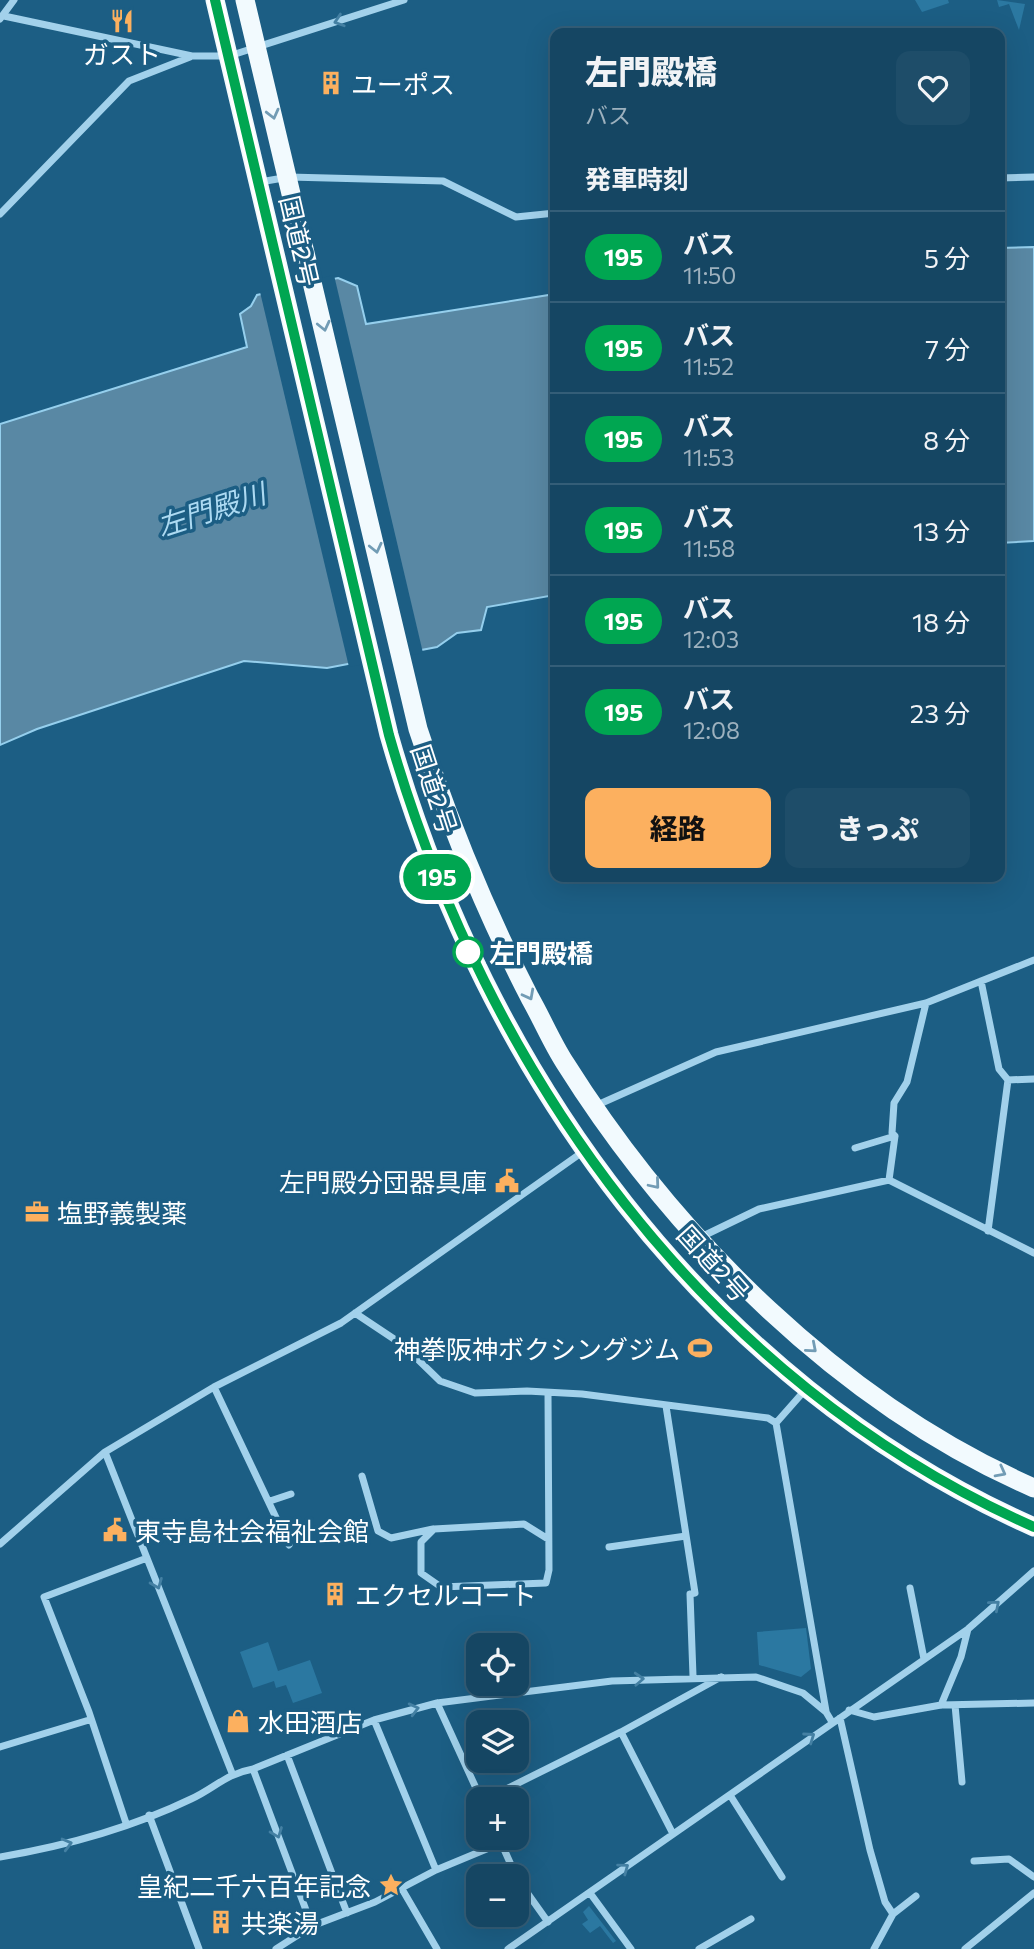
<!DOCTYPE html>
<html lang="ja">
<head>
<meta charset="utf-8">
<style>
	:root { --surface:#154663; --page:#1e4d69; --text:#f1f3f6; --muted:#9db1be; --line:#345e78; --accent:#fcb05f }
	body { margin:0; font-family:Commissioner,"Noto Sans JP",sans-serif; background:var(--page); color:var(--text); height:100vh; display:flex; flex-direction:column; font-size:26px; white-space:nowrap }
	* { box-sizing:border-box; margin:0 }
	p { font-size:23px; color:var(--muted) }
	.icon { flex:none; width:38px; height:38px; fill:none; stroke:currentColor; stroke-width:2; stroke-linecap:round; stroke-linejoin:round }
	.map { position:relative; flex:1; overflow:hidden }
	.panel { position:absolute; left:550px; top:28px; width:455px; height:854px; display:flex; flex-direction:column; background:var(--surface); border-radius:14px; box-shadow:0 7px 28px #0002,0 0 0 2px var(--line) }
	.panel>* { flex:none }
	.badge { padding:0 14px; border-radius:23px; font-size:24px; line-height:46px }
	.buttons { position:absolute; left:466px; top:1633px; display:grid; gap:14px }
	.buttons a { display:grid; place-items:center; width:63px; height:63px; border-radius:14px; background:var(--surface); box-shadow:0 7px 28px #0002,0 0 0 2px var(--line); font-size:35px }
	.map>.badge { position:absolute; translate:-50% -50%; box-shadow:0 0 0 4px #fff }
	h2 { padding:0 35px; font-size:26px; line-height:63px }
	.round { display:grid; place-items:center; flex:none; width:74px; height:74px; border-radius:14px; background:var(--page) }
	.head { display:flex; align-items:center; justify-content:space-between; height:119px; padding:0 35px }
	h1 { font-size:33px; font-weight:800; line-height:52px }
	.action { display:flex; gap:14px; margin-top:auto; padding:14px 35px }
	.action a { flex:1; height:80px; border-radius:14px; background:var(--accent); color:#111; font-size:28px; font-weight:800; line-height:80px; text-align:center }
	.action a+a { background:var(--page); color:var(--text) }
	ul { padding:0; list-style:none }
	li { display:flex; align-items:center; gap:21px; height:91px; padding:0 35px; border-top:2px solid var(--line) }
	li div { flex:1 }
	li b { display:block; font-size:26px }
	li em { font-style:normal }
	li .badge { min-width:77px; font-weight:700; text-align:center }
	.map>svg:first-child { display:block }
	.green { fill:#2b78a1 }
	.water { fill:#5988a4; stroke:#95cfed; stroke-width:2 }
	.pier { fill:#1c5e84 }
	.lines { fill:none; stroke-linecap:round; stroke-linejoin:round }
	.minor { stroke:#a2d1eb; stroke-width:7 }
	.trunk { stroke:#f2fafe; stroke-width:19 }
	.oneway { stroke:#4480a3 }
	.oneway2 { stroke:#729cb5 }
	.line-casing { stroke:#fff; stroke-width:16 }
	.line { stroke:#00a651; stroke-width:10 }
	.stop-dot { fill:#fff; stroke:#00a651; stroke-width:3.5 }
	.labels { text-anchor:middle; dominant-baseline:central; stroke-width:7; stroke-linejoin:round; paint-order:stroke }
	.poi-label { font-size:26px; fill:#fff; stroke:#1c5e84; text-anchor:start }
	.street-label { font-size:26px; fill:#fff; stroke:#1c5e84 }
	.stop-label { font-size:26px; font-weight:bold; fill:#fff; stroke:#1c5e84; text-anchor:start }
	.water-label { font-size:28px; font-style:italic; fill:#addaf2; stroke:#1c5e84 }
</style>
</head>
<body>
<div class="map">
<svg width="1034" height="1949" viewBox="0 0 1034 1949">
	<rect width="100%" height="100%" fill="#1c5e84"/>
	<path class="green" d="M 915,0 L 948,0 L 949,3 L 922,12 Z
		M 997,0 L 1025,4 L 1019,30 L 1009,4 L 999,7 Z
		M 806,1628 L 811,1669 L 801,1677 L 759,1665 L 757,1632 Z
		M 268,1642 L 278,1671 L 310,1660 L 322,1693 L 293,1703 L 286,1685 L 276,1688 L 274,1681 L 253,1688 L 240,1652 Z
		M 589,1906 L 616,1941 L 613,1943 L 600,1926 L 590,1933 L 582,1924 L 588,1920 L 583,1912 Z"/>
	<path class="water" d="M 1034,247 L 1034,541 L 999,543 L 999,248 Z
		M 338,278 L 357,286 L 366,324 L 555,294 L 555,595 L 487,607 L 481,630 L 457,633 L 437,647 L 327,668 L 244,661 L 37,729 L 0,745 L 0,424 L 247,347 L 240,314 L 251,306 L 257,295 Z"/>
	<path class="pier" d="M 334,275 L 423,653 L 349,667 L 260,292 Z"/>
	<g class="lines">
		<path class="minor" d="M 4,16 L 192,56 L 229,56 L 404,0
			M 0,19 L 14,0
			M 999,178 L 1034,177
			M 260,182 L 289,177 L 443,181 L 516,217 L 555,213
			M 0,214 L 129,81 L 190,57
			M 981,981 L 999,1069 L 1008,1080 L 988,1231
			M 1008,1080 L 1034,1079
			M 595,1106 L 716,1052 L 926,1003 L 1034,960
			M 855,1148 L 895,1136
			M 889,1180 L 895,1136 L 892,1133 L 894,1103 L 907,1082 L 926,1003
			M 701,1237 L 759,1209 L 889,1180 L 1034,1253
			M 355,1313 L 403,1345 L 440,1381 L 475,1393 L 527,1391 L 582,1394 L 768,1418 L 776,1423
			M 214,1387 L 289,1545
			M 806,1389 L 776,1423 L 826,1711
			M 548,1393 L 549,1570 L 546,1583 L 441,1587 L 421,1573 L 421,1542 L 434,1529 L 524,1524 L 548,1539
			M 666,1406 L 695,1593 L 690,1594 L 693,1676
			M 105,1452 L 232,1773
			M 362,1476 L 378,1531 L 391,1538 L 433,1529
			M 270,1501 L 291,1494
			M 0,1544 L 105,1452 L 214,1387 L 341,1323 L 584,1151
			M 609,1547 L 686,1536
			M 910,1588 L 924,1659
			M 437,1703 L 481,1799
			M 941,1705 L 961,1657 L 968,1629
			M 955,1705 L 962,1782
			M 849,1710 L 874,1717 L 941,1705 L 1034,1703
			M 840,1718 L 870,1850 L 885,1902 L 893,1914 L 874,1949
			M 621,1732 L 672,1832
			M 0,1747 L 89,1720
			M 287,1755 L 347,1913
			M 253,1769 L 312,1926 L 276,1949
			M 730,1795 L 782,1877
			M 486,1799 L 621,1732 L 721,1677
			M 149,1815 L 199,1949
			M 126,1823 L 89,1712 L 44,1597 L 147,1558
			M 499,1838 L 516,1876
			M 0,1857 C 65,1846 131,1828 191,1799 C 215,1788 225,1774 253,1769 L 374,1720 L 437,1703 L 612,1681 L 756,1677 L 803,1693 L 826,1712 L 832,1722
			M 974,1861 L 1009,1859 L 1034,1877
			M 436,1870 L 501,1843
			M 516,1877 L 548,1922
			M 402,1889 L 437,1949
			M 590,1893 L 631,1949
			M 893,1914 L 916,1896
			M 312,1926 L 375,1902 L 436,1870 L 374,1720
			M 508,1949 L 968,1629 L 1034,1571
			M 699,1949 L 751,1919
			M 965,1949 L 1034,1893"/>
		<path class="trunk" d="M 215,0 L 389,735 C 486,1074 705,1381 1034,1527
			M 245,0 L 418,729 C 449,822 485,911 530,998 C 542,1019 552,1043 565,1063 C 675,1238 843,1405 1034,1488"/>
	</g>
	<defs><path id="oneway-chevron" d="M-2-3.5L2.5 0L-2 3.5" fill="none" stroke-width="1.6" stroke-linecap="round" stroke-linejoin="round" transform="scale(1.75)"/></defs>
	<g class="oneway">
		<use href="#oneway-chevron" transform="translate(339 21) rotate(162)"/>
		<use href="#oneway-chevron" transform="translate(157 1584) rotate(68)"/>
		<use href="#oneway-chevron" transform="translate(995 1605) rotate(-41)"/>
		<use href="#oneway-chevron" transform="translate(639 1679) rotate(-3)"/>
		<use href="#oneway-chevron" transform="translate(414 1709) rotate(-14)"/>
		<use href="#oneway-chevron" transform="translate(810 1737) rotate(-35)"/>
		<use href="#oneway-chevron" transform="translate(277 1833) rotate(69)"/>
		<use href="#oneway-chevron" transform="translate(67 1844) rotate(-15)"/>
		<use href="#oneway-chevron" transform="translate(624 1868) rotate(-36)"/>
	</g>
	<g class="oneway2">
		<use href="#oneway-chevron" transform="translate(273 114) rotate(76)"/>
		<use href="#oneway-chevron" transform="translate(324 326) rotate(77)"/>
		<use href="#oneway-chevron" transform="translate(376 548) rotate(77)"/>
		<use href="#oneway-chevron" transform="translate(529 995) rotate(62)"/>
		<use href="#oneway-chevron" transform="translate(655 1184) rotate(50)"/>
		<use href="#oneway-chevron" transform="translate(812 1348) rotate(41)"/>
		<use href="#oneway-chevron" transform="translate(1001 1472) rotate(28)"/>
	</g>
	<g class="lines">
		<g class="line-casing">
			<path id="line" d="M 215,0 L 389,735 C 486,1074 705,1381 1034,1527"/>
		</g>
		<use href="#line" class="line"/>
	</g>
	<defs>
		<g id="restaurant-bare" transform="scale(1.89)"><path d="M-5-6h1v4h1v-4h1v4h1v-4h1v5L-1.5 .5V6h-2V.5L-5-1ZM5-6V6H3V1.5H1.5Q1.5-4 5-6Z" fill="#fcb05f" stroke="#1c5e84" stroke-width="2.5" paint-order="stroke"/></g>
		<g id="building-bare" transform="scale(1.89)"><path d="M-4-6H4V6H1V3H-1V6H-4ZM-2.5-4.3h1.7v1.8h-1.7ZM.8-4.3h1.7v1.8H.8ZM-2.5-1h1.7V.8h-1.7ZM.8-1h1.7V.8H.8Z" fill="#fcb05f" stroke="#1c5e84" stroke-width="2.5" paint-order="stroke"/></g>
		<g id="civic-bare" transform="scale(1.89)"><path d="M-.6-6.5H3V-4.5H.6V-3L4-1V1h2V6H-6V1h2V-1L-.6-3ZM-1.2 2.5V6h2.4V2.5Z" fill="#fcb05f" stroke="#1c5e84" stroke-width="2.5" paint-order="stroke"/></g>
		<g id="office-bare" transform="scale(1.89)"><path d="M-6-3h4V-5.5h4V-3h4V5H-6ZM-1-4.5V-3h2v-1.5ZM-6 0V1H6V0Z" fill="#fcb05f" stroke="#1c5e84" stroke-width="2.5" paint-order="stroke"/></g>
		<g id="stadium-bare" transform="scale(1.89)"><path d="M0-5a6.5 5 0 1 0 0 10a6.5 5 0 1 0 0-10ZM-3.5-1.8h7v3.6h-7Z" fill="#fcb05f" stroke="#1c5e84" stroke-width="2.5" paint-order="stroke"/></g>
		<g id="shop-bare" transform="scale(1.89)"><path d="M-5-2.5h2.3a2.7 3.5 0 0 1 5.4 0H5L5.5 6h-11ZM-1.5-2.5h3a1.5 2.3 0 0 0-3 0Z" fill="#fcb05f" stroke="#1c5e84" stroke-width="2.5" paint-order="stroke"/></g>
		<g id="sight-bare" transform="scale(1.89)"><path d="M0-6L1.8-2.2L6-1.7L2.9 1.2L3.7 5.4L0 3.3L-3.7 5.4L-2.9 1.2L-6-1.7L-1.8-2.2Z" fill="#fcb05f" stroke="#1c5e84" stroke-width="2.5" paint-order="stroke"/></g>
	</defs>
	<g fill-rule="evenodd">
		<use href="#restaurant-bare" x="122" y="21"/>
		<use href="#building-bare" x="331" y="83"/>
		<use href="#civic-bare" x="507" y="1181"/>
		<use href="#office-bare" x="37" y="1212"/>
		<use href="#stadium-bare" x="700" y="1348"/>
		<use href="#civic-bare" x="115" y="1530"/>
		<use href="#building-bare" x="335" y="1594"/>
		<use href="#shop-bare" x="238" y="1721"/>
		<use href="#sight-bare" x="391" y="1885"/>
		<use href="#building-bare" x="221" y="1922"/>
	</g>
	<circle class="stop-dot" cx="468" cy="952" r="14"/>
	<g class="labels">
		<g class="poi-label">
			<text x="122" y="53" text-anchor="middle">ガスト</text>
			<text x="351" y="83">ユーポス</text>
			<text x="487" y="1181" text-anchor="end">左門殿分団器具庫</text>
			<text x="57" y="1212">塩野義製薬</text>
			<text x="680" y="1348" text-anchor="end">神拳阪神ボクシングジム</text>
			<text x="135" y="1530">東寺島社会福祉会館</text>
			<text x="355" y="1594">エクセルコート</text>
			<text x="258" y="1721">水田酒店</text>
			<text x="371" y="1885" text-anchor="end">皇紀二千六百年記念</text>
			<text x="241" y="1922">共楽湯</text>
		</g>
		<g class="street-label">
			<text transform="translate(300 241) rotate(77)">国道2号</text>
			<text transform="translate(435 789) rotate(72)">国道2号</text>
			<text transform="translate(714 1263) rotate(48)">国道2号</text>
		</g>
		<g class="stop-label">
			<text x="489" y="952">左門殿橋</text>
		</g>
		<g class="water-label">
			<text transform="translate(211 509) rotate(-18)">左門殿川</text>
		</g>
	</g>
</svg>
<div class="buttons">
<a><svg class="icon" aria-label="locate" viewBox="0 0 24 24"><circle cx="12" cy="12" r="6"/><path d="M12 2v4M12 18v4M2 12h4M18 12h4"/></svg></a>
<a><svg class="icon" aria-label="layers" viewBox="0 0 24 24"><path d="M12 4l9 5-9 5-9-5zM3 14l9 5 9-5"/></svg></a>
<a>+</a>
<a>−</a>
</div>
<b class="badge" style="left:437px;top:877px;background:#00a651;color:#fff">195</b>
<section class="panel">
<div class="head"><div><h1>左門殿橋</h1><p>バス</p></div><a class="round"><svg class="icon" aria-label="heart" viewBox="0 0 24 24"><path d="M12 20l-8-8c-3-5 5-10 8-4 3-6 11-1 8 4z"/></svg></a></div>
<h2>発車時刻</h2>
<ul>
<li><span class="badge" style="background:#00a651;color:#fff">195</span><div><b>バス</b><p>11:50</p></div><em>5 分</em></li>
<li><span class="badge" style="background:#00a651;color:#fff">195</span><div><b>バス</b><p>11:52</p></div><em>7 分</em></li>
<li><span class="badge" style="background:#00a651;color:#fff">195</span><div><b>バス</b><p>11:53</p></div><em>8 分</em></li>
<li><span class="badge" style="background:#00a651;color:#fff">195</span><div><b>バス</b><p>11:58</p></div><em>13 分</em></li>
<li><span class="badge" style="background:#00a651;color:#fff">195</span><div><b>バス</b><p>12:03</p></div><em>18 分</em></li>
<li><span class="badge" style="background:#00a651;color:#fff">195</span><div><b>バス</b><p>12:08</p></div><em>23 分</em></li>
</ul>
<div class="action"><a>経路</a><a>きっぷ</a></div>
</section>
</div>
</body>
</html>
